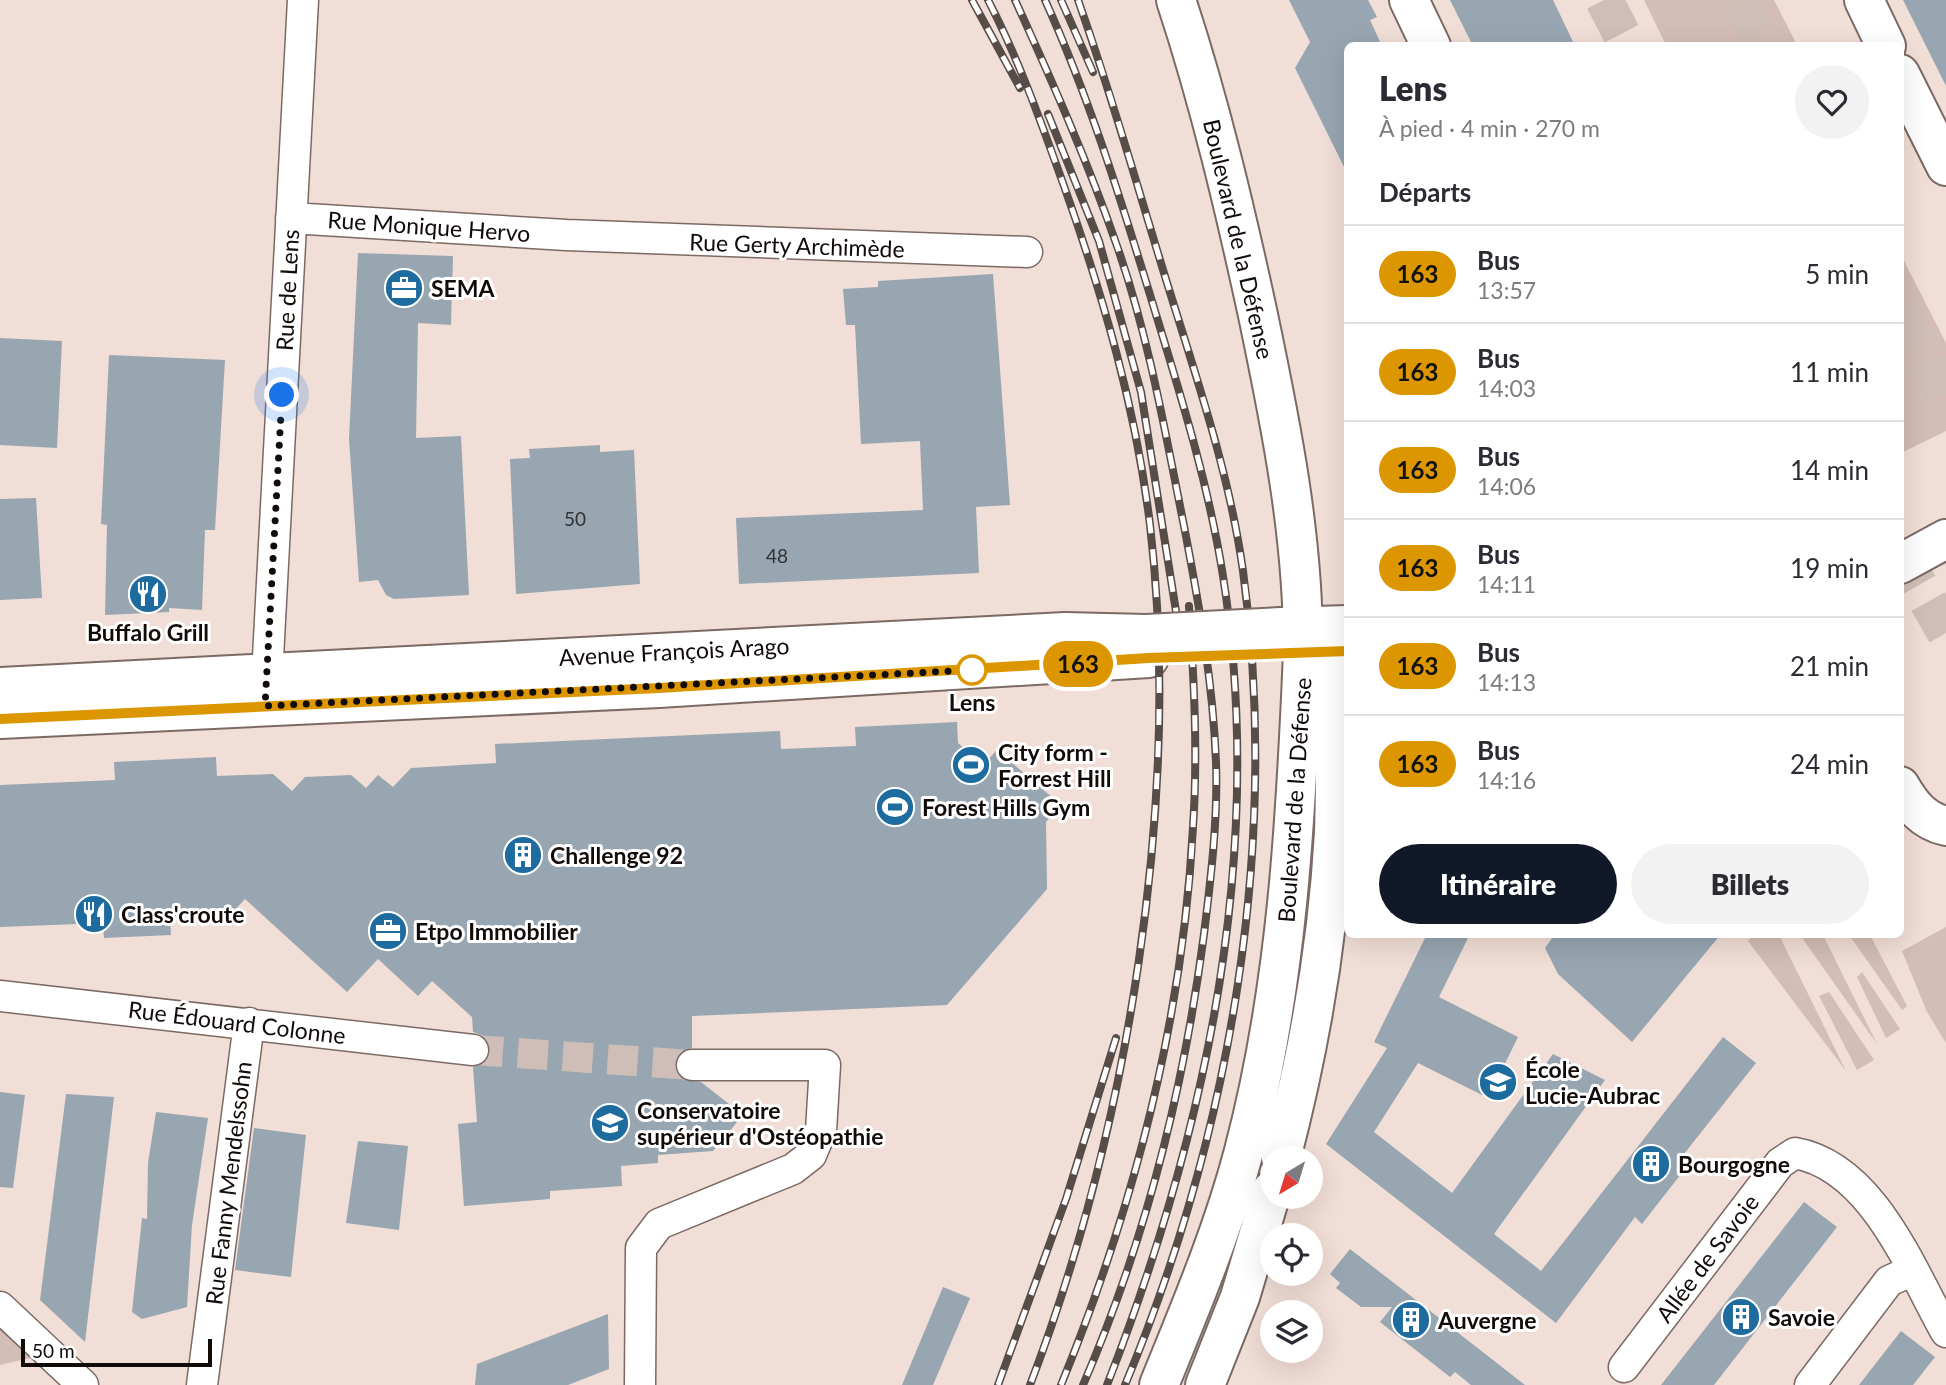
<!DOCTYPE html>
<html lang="fr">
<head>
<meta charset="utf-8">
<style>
	:root { --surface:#fff; --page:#f2f2f3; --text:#2b2b33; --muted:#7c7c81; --line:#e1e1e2; --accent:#111827 }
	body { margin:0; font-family:Lato,sans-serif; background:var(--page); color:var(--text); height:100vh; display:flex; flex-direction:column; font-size:26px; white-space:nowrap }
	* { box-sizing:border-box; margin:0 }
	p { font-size:23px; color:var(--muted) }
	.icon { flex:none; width:38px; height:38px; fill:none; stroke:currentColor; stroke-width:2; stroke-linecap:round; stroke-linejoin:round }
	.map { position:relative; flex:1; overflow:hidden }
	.side { position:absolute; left:1344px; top:42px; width:560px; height:896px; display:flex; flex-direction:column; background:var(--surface); border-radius:10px; box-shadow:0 7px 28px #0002 }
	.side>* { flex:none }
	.badge { padding:0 14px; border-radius:23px; font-size:24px; line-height:46px }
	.needle { width:46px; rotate:218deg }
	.tools { position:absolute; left:1260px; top:1146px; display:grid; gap:14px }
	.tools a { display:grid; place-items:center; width:63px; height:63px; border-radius:50%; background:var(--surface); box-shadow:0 7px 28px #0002; font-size:35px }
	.scale { position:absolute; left:21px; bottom:18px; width:191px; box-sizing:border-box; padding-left:7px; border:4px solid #110b09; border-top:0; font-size:19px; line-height:24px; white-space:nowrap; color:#110b09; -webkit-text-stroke:5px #fff; paint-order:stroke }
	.you { position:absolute; width:35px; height:35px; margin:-18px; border:5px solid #fff; border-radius:50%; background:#1a73e8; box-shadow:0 0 0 10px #1a73e833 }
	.map>.badge { position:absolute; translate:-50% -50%; box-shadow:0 0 0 4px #fff }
	h2 { padding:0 35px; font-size:26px; line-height:63px }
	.round { display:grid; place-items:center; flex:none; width:74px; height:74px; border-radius:37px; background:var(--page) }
	.head { display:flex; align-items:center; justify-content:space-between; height:119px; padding:0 35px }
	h1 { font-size:33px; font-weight:800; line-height:52px }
	.button { display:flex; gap:14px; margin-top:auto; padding:14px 35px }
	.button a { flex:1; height:80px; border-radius:42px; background:var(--accent); color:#fff; font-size:28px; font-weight:800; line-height:80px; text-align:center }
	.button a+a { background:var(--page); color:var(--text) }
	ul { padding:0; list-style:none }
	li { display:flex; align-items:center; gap:21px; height:98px; padding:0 35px; border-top:2px solid var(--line) }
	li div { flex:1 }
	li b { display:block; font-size:26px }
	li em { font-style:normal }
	li .badge { min-width:77px; font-weight:700; text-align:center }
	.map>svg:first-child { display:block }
	.green { fill:#d3bdb4 }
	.building { fill:#97a6b1 }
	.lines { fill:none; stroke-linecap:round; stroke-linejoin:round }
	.street-tunnel { stroke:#cfbeb7; stroke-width:30; stroke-dasharray:30 15; stroke-linecap:butt }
	.highway-tunnel { stroke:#cfbeb7; stroke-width:38; stroke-dasharray:38 19; stroke-linecap:butt }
	.street-casing { stroke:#7b6a64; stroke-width:33 }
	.secondary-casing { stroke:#7b6a64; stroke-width:42 }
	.primary-casing { stroke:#7b6a64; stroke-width:42 }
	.highway-casing { stroke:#7b6a64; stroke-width:42 }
	.street { stroke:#fff; stroke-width:30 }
	.secondary { stroke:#fff; stroke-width:38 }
	.primary { stroke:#fff; stroke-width:38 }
	.highway { stroke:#fff; stroke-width:38 }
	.rail-casing { stroke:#564c48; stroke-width:8 }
	.rail { stroke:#fff; stroke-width:5; stroke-dasharray:16; stroke-linecap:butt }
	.secondary-bridge-casing { stroke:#7b6a64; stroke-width:42; stroke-linecap:butt }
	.secondary-bridge { stroke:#fff; stroke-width:38 }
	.line-casing { stroke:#fff; stroke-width:16 }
	.line { stroke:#dc9600; stroke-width:10 }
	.walk { stroke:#110b09; stroke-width:7; stroke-dasharray:0 12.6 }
	.stop-dot { fill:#fff; stroke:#dc9600; stroke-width:3.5 }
	.labels { text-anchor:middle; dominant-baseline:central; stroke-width:6; stroke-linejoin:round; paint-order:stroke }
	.number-label { font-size:19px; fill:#323233 }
	.street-label { font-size:23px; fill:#110b09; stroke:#fff }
	.poi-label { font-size:23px; font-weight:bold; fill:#110b09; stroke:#fff; text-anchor:start }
	.stop-label { font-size:23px; font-weight:bold; fill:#110b09; stroke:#fff }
</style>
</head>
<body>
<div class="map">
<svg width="1946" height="1385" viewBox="0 0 1946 1385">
	<rect width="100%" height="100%" fill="#f1ded6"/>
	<path class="green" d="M 1644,0 L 1774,0 L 1797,45 L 1666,45 Z
		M 1900,253 L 1946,343 L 1946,431 L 1901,453 Z
		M 1946,927 L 1946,1043 L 1927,1012 L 1902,951 Z
		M 1754,935 L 1779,935 L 1846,1071 L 1748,941 Z
		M 1800,935 L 1823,935 L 1877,1044 Z
		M 1849,935 L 1870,935 L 1907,1006 L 1902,1010 Z
		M 1862,972 L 1900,1029 L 1886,1038 L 1857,977 Z
		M 1829,992 L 1874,1060 L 1857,1070 L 1819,996 Z
		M 0,1325 L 34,1357 L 0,1365 Z"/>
	<path class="building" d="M 1289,0 L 1368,0 L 1377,17 L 1370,20 L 1382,46 L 1348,46 L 1348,175 L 1295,68 L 1310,42 Z
		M 1450,0 L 1553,0 L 1575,46 L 1473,46 Z
		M 1903,0 L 1946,0 L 1946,86 Z
		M 358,253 L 453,256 L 451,325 L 418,323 L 416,438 L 461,436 L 469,595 L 394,599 L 386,595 L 378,580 L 359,582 L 349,439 Z
		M 993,274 L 1010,505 L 976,507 L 979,573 L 739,584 L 736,518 L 923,510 L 920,441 L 861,444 L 855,325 L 846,325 L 843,289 L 878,287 L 878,281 Z
		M 0,338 L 62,341 L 57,448 L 0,445 Z
		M 109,355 L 225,360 L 215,530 L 205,530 L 202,610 L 169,608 L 169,612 L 105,615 L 107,525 L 101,524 Z
		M 600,445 L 600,452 L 634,450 L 640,584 L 516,594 L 510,459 L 530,458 L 529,449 Z
		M 36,498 L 42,598 L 0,600 L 0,499 Z
		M 957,722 L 958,743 L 983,765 L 997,750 L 1061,805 L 1046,822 L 1047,889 L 947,1005 L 692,1016 L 692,1048 L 677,1056 L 677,1073 L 684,1080 L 701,1082 L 743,1115 L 713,1151 L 658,1155 L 658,1163 L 621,1166 L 622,1186 L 550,1191 L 550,1199 L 464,1206 L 458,1124 L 477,1122 L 473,1067 L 487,1061 L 490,1051 L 484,1036 L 473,1032 L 472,1017 L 432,981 L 418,996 L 378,959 L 347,992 L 245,899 L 228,917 L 170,919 L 171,935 L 104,938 L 103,923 L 0,927 L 0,785 L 115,780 L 114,762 L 216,757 L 217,776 L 273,774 L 292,791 L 305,777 L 351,775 L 366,788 L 378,775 L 393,787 L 411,768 L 496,763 L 495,744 L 780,731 L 781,749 L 856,746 L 855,727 Z
		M 1427,934 L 1470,934 L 1439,997 L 1518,1037 L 1488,1098 L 1418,1063 L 1374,1132 L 1452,1193 L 1553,1054 L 1605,1080 L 1494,1234 L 1541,1271 L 1723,1037 L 1756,1063 L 1680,1159 L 1688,1165 L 1642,1224 L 1635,1217 L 1556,1323 L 1326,1144 L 1387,1048 L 1374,1042 Z
		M 1555,934 L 1721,934 L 1632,1042 L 1558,974 L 1545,948 Z
		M 0,1092 L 25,1095 L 13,1188 L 0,1187 Z
		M 66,1094 L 114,1097 L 85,1342 L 40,1300 Z
		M 156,1112 L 208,1118 L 192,1225 L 187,1307 L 142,1319 L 132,1312 L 142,1218 L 147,1219 L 148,1163 Z
		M 254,1128 L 306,1135 L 291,1277 L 235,1270 Z
		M 358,1141 L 408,1146 L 399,1230 L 346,1223 Z
		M 1804,1202 L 1837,1227 L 1714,1385 L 1661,1385 Z
		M 1350,1249 L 1425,1307 L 1525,1385 L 1471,1385 L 1455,1372 L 1450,1377 L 1380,1322 L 1392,1307 L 1361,1307 L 1336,1288 L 1340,1283 L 1330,1274 Z
		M 943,1287 L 970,1298 L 933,1385 L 902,1385 Z
		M 608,1314 L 609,1369 L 568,1385 L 475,1385 L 477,1364 Z
		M 1901,1331 L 1935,1357 L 1913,1385 L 1859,1385 Z"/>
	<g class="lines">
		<path class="street-tunnel" d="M 473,1050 L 692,1065"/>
		<path class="highway-tunnel" d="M 1604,0 L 1628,46
			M 1739,0 L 1763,46
			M 1900,311 L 1946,399
			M 1900,552 L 1946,633"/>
		<g class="street-casing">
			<path id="street" d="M 291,218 L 566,235 L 1027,252
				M 266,695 L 303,0
				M 0,996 L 473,1050
				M 0,1307 L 83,1385
				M 1624,1367 L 1780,1163 L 1795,1153 C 1873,1167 1911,1270 1946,1332
				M 202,1385 L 249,1023
				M 640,1385 L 641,1248 L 659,1224 L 793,1169 L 811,1155 L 821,1131 L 825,1065 L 692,1065
				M 1810,1385 L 1889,1281 L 1911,1271"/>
		</g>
		<g class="secondary-casing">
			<path id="secondary" d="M 1409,0 L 1431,46
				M 1864,0 L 1886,46
				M 1900,74 L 1946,166
				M 1900,564 L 1946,539
				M 1282,627 L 1348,625
				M 0,687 L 1065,632 L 1146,634
				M 0,719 L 659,688 L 1149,658
				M 1900,786 C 1911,805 1923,821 1946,826"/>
		</g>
		<g class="primary-casing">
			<path id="primary" d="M 1176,0 C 1210,103 1235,209 1258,315 C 1281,425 1304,539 1303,652"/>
		</g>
		<g class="highway-casing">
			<path id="highway" d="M 1281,1158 C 1309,1051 1328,943 1334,832 C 1336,772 1334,711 1339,651
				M 1159,1385 C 1190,1309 1223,1231 1244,1151 C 1287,988 1296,821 1303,652
				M 1205,1385 L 1240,1297 L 1272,1190"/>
		</g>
		<use href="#street" class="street"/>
		<use href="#secondary" class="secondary"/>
		<use href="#primary" class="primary"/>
		<use href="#highway" class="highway"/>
		<g class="rail-casing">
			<path id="rail" d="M 972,0 L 1020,88
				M 988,0 C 1019,60 1041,122 1064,186 C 1103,296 1136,408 1150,525 C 1182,798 1128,1129 1030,1385
				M 1015,0 C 1052,81 1088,162 1117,246 C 1149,337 1165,432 1184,526 C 1199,604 1213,682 1216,762 C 1218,819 1211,877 1204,934 C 1184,1088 1145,1242 1083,1385
				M 1045,0 C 1089,97 1120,197 1151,298 C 1179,390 1208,481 1223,576 C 1266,850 1207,1130 1107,1385
				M 1061,0 L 1093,72
				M 1078,0 C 1110,90 1136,182 1164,273 C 1194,371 1229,470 1243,571 C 1280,844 1231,1132 1125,1385
				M 1048,114 L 1099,241 L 1141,392 L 1183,655
				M 998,1385 L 1066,1199 L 1116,1038
				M 1061,1385 C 1134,1207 1183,1019 1193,827 C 1198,753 1194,680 1189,606"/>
		</g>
		<use href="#rail" class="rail"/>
		<g class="secondary-bridge-casing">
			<path id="secondary-bridge" d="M 1146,634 L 1282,627"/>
		</g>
		<use href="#secondary-bridge" class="secondary-bridge"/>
	</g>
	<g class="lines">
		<g class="line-casing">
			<path id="line" d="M 0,719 L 659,688 L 1149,658 L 1348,651"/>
		</g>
		<use href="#line" class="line"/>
		<path class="walk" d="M 282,395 L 265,706 L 972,670"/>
	</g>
	<defs>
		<g id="office-disc" transform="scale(2.0125)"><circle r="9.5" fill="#1e6c9f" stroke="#fff"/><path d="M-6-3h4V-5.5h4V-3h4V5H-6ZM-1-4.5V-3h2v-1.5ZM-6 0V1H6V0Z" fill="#fff"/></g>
		<g id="restaurant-disc" transform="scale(2.0125)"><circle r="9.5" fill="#1e6c9f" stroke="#fff"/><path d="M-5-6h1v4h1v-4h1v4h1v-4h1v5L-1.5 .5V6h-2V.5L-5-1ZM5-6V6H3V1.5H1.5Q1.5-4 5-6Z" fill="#fff"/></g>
		<g id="stadium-disc" transform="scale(2.0125)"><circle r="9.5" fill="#1e6c9f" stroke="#fff"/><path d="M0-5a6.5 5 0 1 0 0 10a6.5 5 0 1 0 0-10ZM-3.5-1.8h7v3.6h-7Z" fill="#fff"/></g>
		<g id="building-disc" transform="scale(2.0125)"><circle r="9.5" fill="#1e6c9f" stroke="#fff"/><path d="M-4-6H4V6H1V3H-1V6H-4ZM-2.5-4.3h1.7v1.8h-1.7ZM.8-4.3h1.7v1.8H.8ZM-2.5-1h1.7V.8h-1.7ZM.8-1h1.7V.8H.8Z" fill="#fff"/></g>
		<g id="school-disc" transform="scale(2.0125)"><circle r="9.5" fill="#1e6c9f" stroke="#fff"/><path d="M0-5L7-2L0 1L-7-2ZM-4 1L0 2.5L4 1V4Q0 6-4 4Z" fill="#fff"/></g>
		<g id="university-disc" transform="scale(2.0125)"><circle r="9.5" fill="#1e6c9f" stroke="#fff"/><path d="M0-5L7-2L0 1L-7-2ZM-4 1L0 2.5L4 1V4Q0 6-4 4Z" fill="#fff"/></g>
	</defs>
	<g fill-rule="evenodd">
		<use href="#office-disc" x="404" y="288"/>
		<use href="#restaurant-disc" x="148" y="594"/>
		<use href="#stadium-disc" x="971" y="765"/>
		<use href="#stadium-disc" x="895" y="807"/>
		<use href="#building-disc" x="523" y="855"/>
		<use href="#restaurant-disc" x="94" y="914"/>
		<use href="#office-disc" x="388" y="931"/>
		<use href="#school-disc" x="1498" y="1082"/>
		<use href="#university-disc" x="610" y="1123"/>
		<use href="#building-disc" x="1651" y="1164"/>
		<use href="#building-disc" x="1741" y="1317"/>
		<use href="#building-disc" x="1411" y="1320"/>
	</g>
	<circle class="stop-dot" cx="972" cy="670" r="14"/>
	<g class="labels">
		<g class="number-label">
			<text x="575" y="518">50</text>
			<text x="777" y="555">48</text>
		</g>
		<g class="street-label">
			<text transform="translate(429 226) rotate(4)">Rue Monique Hervo</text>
			<text transform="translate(1239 239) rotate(77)">Boulevard de la Défense</text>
			<text transform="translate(797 245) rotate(2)">Rue Gerty Archimède</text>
			<text transform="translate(287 290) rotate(-87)">Rue de Lens</text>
			<text transform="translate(674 651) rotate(-3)">Avenue François Arago</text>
			<text transform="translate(1294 800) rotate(-86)">Boulevard de la Défense</text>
			<text transform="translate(237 1022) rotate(7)">Rue Édouard Colonne</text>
			<text transform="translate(228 1183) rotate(-83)">Rue Fanny Mendelssohn</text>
			<text transform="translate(1707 1258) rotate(-53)">Allée de Savoie</text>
		</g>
		<g class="poi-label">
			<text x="431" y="288">SEMA</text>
			<text x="148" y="632" text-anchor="middle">Buffalo Grill</text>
			<text x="998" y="752">City form -<tspan x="998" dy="26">Forrest Hill</tspan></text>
			<text x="922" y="807">Forest Hills Gym</text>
			<text x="550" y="855">Challenge 92</text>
			<text x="121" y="914">Class'croute</text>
			<text x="415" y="931">Etpo Immobilier</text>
			<text x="1525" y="1069">École<tspan x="1525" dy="26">Lucie-Aubrac</tspan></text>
			<text x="637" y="1110">Conservatoire<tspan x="637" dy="26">supérieur d'Ostéopathie</tspan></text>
			<text x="1678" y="1164">Bourgogne</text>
			<text x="1768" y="1317">Savoie</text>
			<text x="1438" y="1320">Auvergne</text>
		</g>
		<g class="stop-label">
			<text x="972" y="702">Lens</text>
		</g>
	</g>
</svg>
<div class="tools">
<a><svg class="needle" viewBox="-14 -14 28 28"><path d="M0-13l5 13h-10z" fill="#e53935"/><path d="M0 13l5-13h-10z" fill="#7c7c81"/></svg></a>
<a><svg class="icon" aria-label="locate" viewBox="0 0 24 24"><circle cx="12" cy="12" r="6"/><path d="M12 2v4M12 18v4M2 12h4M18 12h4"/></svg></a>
<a><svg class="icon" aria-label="layers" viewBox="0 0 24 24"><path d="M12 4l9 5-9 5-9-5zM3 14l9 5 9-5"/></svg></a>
</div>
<div class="scale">50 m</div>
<div class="you" style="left:282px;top:395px"></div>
<b class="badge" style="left:1078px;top:664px;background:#dc9600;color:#111">163</b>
<section class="side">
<div class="head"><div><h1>Lens</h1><p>À pied · 4 min · 270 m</p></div><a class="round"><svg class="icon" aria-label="heart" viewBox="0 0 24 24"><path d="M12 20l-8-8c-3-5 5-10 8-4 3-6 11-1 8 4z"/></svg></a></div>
<h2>Départs</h2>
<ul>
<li><span class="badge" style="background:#dc9600;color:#111">163</span><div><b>Bus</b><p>13:57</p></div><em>5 min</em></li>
<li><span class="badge" style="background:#dc9600;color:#111">163</span><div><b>Bus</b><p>14:03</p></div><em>11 min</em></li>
<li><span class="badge" style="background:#dc9600;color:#111">163</span><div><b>Bus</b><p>14:06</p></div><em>14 min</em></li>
<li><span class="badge" style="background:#dc9600;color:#111">163</span><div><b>Bus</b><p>14:11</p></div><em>19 min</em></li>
<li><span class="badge" style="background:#dc9600;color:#111">163</span><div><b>Bus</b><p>14:13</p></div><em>21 min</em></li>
<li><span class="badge" style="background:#dc9600;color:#111">163</span><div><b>Bus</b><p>14:16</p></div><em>24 min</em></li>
</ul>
<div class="button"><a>Itinéraire</a><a>Billets</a></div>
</section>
</div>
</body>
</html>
